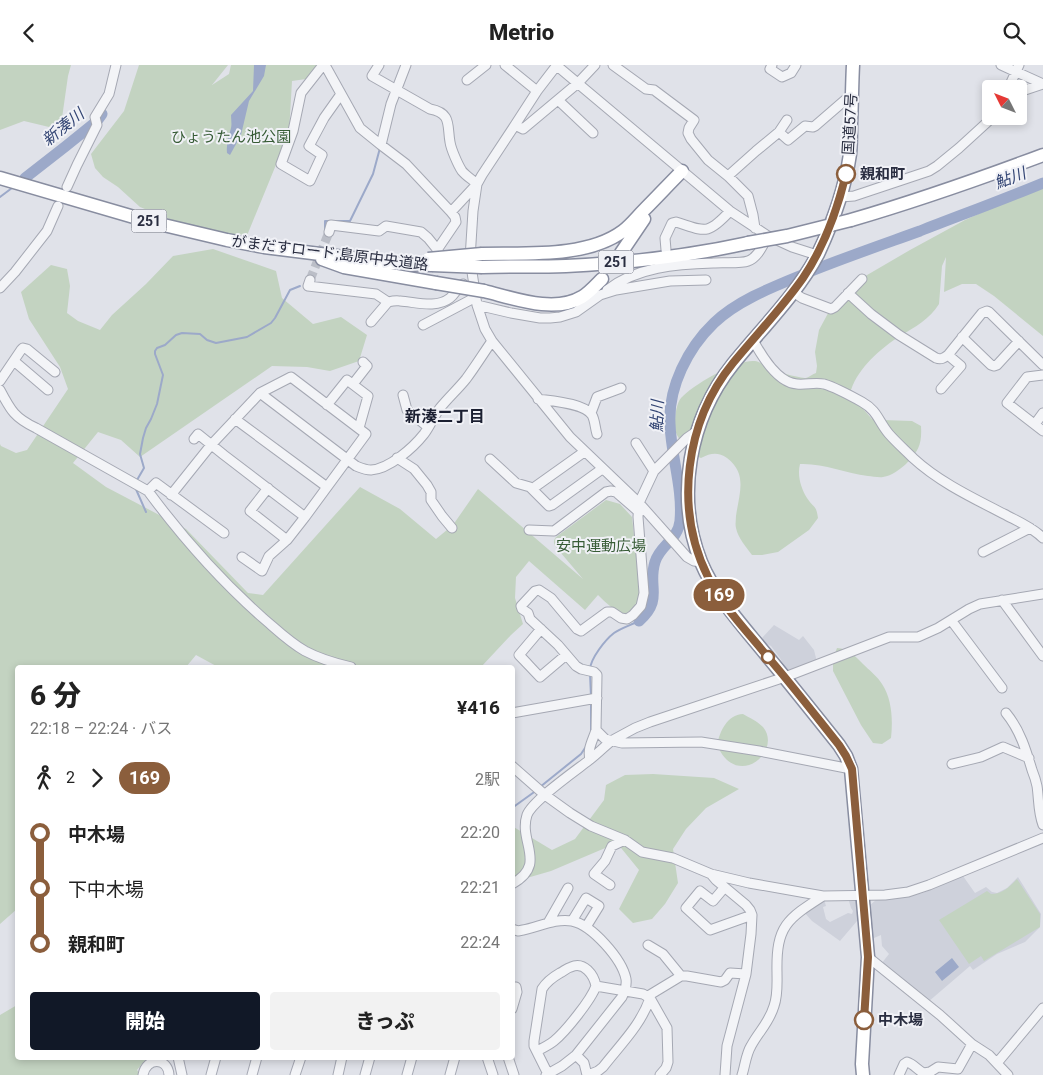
<!DOCTYPE html>
<html lang="ja">
<head>
<meta charset="utf-8">
<style>
	:root { --surface:#fff; --page:#f2f2f2; --text:#222; --muted:#767676; --accent:#111827 }
	body { margin:0; font-family:Roboto,"Noto Sans JP",sans-serif; background:var(--page); color:var(--text); height:100vh; display:flex; flex-direction:column; font-size:19px; white-space:nowrap }
	* { box-sizing:border-box; margin:0 }
	p { font-size:16px; color:var(--muted) }
	.icon { flex:none; width:28px; height:28px; fill:none; stroke:currentColor; stroke-width:2; stroke-linecap:round; stroke-linejoin:round }
	.map { position:relative; flex:1; overflow:hidden }
	.sheet { position:absolute; left:15px; top:600px; width:500px; height:395px; display:flex; flex-direction:column; background:var(--surface); border-radius:5px; box-shadow:0 2px 8px #0003 }
	.sheet>* { flex:none }
	.badge { padding:0 10px; border-radius:16px; font-size:18px; line-height:32px }
	.needle { width:32px; rotate:312deg }
	.tools { position:absolute; left:982px; top:15px; display:grid; gap:10px }
	.tools a { display:grid; place-items:center; width:45px; height:45px; border-radius:5px; background:var(--surface); box-shadow:0 2px 8px #0003; font-size:25px }
	.map>.badge { position:absolute; translate:-50% -50%; box-shadow:0 0 0 2px #fff }
	.legs { display:flex; align-items:center; gap:8px; height:55px; padding:0 15px; font-size:16px }
	.legs p { margin-inline-start:auto }
	.summary { display:flex; align-items:center; justify-content:space-between; height:85px; padding:0 15px }
	h1 { font-size:28px; font-weight:800; line-height:38px }
	.action { display:flex; gap:10px; margin-top:auto; padding:10px 15px }
	.action a { flex:1; height:58px; border-radius:5px; background:var(--accent); color:#fff; font-size:20px; font-weight:800; line-height:58px; text-align:center }
	.action a+a { background:var(--page); color:var(--text) }
	ul { padding:0 15px; list-style:none }
	li { display:flex; align-items:center; gap:18px; height:55px; font-size:19px }
	li i { display:grid; place-items:center; width:8px; height:100%; margin:0 6px; background:currentColor }
	li i::after { content:''; width:12px; height:12px; margin:-6px; border:4px solid; border-radius:50%; background:var(--surface) }
	li p { margin-inline-start:auto }
	li:first-child i { background:linear-gradient(#0000 50%,currentColor 0) }
	li:last-child i { background:linear-gradient(currentColor 50%,#0000 0) }
	header { display:flex; justify-content:space-between; align-items:center; height:65px; padding:0 15px; background:var(--surface); font-size:22px; font-weight:800 }
	.map>svg:first-child { display:block }
	.built { fill:#ced1db }
	.green { fill:#c3d3c1 }
	.water { fill:#9ca9c9 }
	.lines { fill:none; stroke-linecap:round; stroke-linejoin:round }
	.stream { stroke:#9ca9c9; stroke-width:2 }
	.river { stroke:#9ca9c9; stroke-width:11 }
	.minor-tunnel { stroke:#bbbec7; stroke-width:9; stroke-dasharray:9 4.5; stroke-linecap:butt }
	.minor-casing { stroke:#a5a8b3; stroke-width:11 }
	.highway-casing { stroke:#888da0; stroke-width:15 }
	.minor { stroke:#f3f4f7; stroke-width:9 }
	.highway { stroke:#fff; stroke-width:12 }
	.highway-bridge-casing { stroke:#888da0; stroke-width:15; stroke-linecap:butt }
	.highway-bridge { stroke:#fff; stroke-width:12 }
	.line-1-casing { stroke:#fff; stroke-width:11 }
	.line-1 { stroke:#8b5e3c; stroke-width:8 }
	.stop-1-dot { fill:#fff; stroke:#8b5e3c; stroke-width:2.5 }
	.labels { text-anchor:middle; dominant-baseline:central; stroke-width:4; stroke-linejoin:round; paint-order:stroke }
	.shield { fill:#f0f1f6; stroke:#656877; stroke-width:1 }
	.shield-label { font-size:14px; font-weight:bold; fill:#292d40 }
	.street-label { font-size:15px; fill:#292d40; stroke:#f0f1f6 }
	.park-label { font-size:15px; fill:#375c36; stroke:#f0f1f6 }
	.stop-label { font-size:15px; font-weight:bold; fill:#292d40; stroke:#f0f1f6; text-anchor:start }
	.water-label { font-size:16px; font-style:italic; fill:#334574; stroke:#f0f1f6 }
	.neighbourhood-label { font-size:16px; font-weight:bold; fill:#1b1f31; stroke:#f0f1f6 }
</style>
</head>
<body>
<header><svg class="icon" aria-label="back" viewBox="0 0 24 24"><path d="M15 5l-7 7 7 7"/></svg>Metrio<svg class="icon" aria-label="search" viewBox="0 0 24 24"><circle cx="10" cy="10" r="6"/><path d="M15 15l6 6"/></svg></header>
<div class="map">
<svg width="1043" height="1010" viewBox="0 0 1043 1010">
	<rect width="100%" height="100%" fill="#e0e2e9"/>
	<path class="built" d="M 774,560 L 799,575 L 803,571 L 814,585 L 817,597 L 793,606 L 789,606 L 786,604 L 780,593 L 771,581 L 767,579 L 762,573 Z
		M 963,811 L 975,828 L 986,822 L 992,827 L 997,828 L 1007,823 L 1018,812 L 1041,849 L 1040,862 L 1025,877 L 997,889 L 973,905 L 970,901 L 928,937 L 881,899 L 889,889 L 882,881 L 881,870 L 874,873 L 870,873 L 869,841 L 876,835 L 910,831 L 923,828 Z
		M 860,832 L 861,856 L 857,856 L 840,876 L 812,856 L 803,846 L 824,834 L 826,841 L 823,842 L 826,854 L 830,857 L 848,848 L 852,849 L 853,846 L 851,843 L 848,833 Z"/>
	<path class="green" d="M 0,0 L 71,0 L 68,11 L 62,53 L 49,62 L 24,56 L 0,65 Z
		M 139,0 L 228,0 L 212,20 L 229,9 L 231,0 L 317,0 L 306,14 L 292,16 L 289,68 L 246,173 L 172,155 L 140,142 L 118,122 L 103,112 L 95,103 L 91,89 L 124,46 Z
		M 1043,120 L 1043,271 L 994,231 L 976,219 L 962,219 L 944,227 L 946,192 L 942,201 L 939,239 C 930,254 915,262 900,271 C 880,284 859,302 851,325 L 864,345 L 872,354 L 882,355 L 912,356 L 921,361 C 922,379 919,386 906,399 C 900,404 892,411 883,412 C 879,413 872,411 868,411 C 845,408 823,398 800,399 C 797,410 801,424 807,433 C 814,444 816,439 818,453 L 809,465 L 778,487 L 762,490 L 752,490 C 746,482 738,473 736,463 C 735,459 736,455 736,451 C 739,429 748,409 727,393 C 718,387 711,388 701,393 C 688,389 684,382 677,370 C 673,363 675,340 681,333 C 692,320 738,294 755,296 C 761,297 766,302 772,305 C 777,307 800,313 806,313 C 809,312 813,309 816,308 L 817,301 L 815,287 L 819,265 L 833,239 L 862,213 L 910,185 L 965,155 Z
		M 213,184 L 276,206 L 282,233 L 313,259 L 341,252 L 367,270 L 359,296 L 330,306 L 307,302 L 272,301 L 140,392 L 121,375 L 98,367 L 73,398 L 106,422 L 186,464 L 248,528 L 263,530 L 360,422 L 400,444 L 436,474 L 453,460 L 478,424 L 583,514 L 555,481 C 553,477 554,475 556,472 L 606,435 L 620,439 L 632,452 L 640,525 L 637,542 L 628,550 C 616,548 606,538 598,530 L 585,545 L 529,496 L 516,512 L 515,533 L 523,559 L 511,570 L 481,602 L 218,602 L 196,590 L 186,602 L 18,602 L 17,844 L 0,859 L 0,379 L 1,381 L 16,388 L 27,385 L 68,324 L 60,302 L 29,254 L 21,227 L 51,200 L 67,204 L 70,221 L 67,248 L 78,256 L 100,265 L 112,250 L 146,219 L 173,191 Z
		M 837,583 C 848,583 856,592 863,599 C 869,605 878,612 882,619 C 892,634 893,655 891,673 L 882,679 L 873,678 L 861,660 L 833,606 L 833,594 Z
		M 743,649 C 750,653 757,656 763,662 C 783,686 737,726 717,680 C 720,666 727,650 743,649 Z
		M 653,709 L 714,713 L 739,724 L 706,743 L 686,764 L 673,784 L 678,818 L 665,839 L 652,854 L 633,858 L 619,844 L 639,805 L 617,778 L 551,806 L 513,817 L 512,761 L 552,785 L 575,774 L 604,735 L 606,720 L 625,710 Z
		M 1017,814 L 1040,849 L 1040,862 L 984,896 L 981,891 L 969,899 L 939,855 L 987,826 L 991,829 C 1003,829 1009,822 1017,814 Z
		M 17,940 L 18,992 L 147,993 L 137,1005 L 141,1010 L 0,1010 L 0,950 Z"/>
	<path class="water" d="M 254,0 L 266,0 L 264,11 L 249,36 L 241,70 L 230,90 L 227,88 C 226,79 229,71 231,63 C 232,59 231,54 231,50 L 253,26 Z
		M 952,893 L 959,902 L 942,916 L 935,907 Z"/>
	<g class="lines">
		<path class="stream" d="M 0,132 L 12,123
			M 335,156 L 350,156 L 373,109 L 380,83
			M 325,167 L 325,156 L 330,156
			M 137,415 L 144,403 L 140,389 L 143,373 L 146,363 L 151,354 L 157,339 L 163,310 L 155,289 L 155,286 L 157,283 L 165,280 L 176,270 L 182,268 L 200,269 L 207,275 L 216,278 L 247,272 L 271,258 L 275,253 L 290,225 L 300,221
			M 135,422 L 146,447
			M 590,604 C 591,593 605,575 614,568 C 621,563 631,560 639,556
			M 590,609 L 591,631
			M 591,666 L 591,636
			M 540,722 L 581,689 L 587,680
			M 512,743 L 537,725"/>
		<path class="river" d="M 25,113 L 66,81 L 97,56 L 102,49
			M 639,556 C 664,534 647,522 655,497 C 660,480 678,475 680,456 C 683,423 671,391 670,359 C 668,322 688,283 714,258 C 740,233 781,219 814,205 C 849,191 884,179 920,166 C 961,150 1002,135 1043,118"/>
		<path class="minor-tunnel" d="M 310,215 L 329,167"/>
		<g class="minor-casing">
			<path id="minor" d="M 323,0 L 301,28 L 293,66 L 281,99 L 310,116 L 322,90 L 309,81 L 324,53 L 341,29
				M 325,0 L 360,63 L 381,80
				M 379,0 L 372,11 L 430,44 C 452,48 447,61 450,77 C 451,84 458,100 462,106 C 466,111 473,115 477,119
				M 406,0 L 391,39 L 381,80 L 406,99 L 451,147 L 477,119
				M 505,0 L 537,26
				M 556,0 L 730,146 L 768,171 L 792,182 L 817,190
				M 557,0 L 537,26 L 515,60 L 482,110 L 477,119 L 473,146 L 470,194 L 477,240 L 485,264 L 492,276 L 570,372 L 639,438 L 687,492 L 694,496 L 701,497
				M 613,0 L 646,24 L 654,25 L 694,55 L 689,63 L 688,68 L 691,74 L 708,95 L 729,112 L 748,131 L 753,150 L 755,163
				M 772,0 L 770,4 L 782,12 L 791,8 L 796,0
				M 1001,0 L 1043,19
				M 467,15 L 486,0
				M 1008,24 L 1019,0
				M 1019,28 L 1022,26 L 1043,19
				M 558,35 L 593,68
				M 515,60 L 523,64 L 578,18 L 595,0
				M 779,67 L 787,55
				M 728,111 L 756,86 L 779,67 L 788,75 L 805,61 L 813,62 L 815,61 L 852,29
				M 67,122 L 77,100 L 97,60 L 95,52 L 109,29 L 116,0
				M 841,132 L 854,131 L 929,106 L 937,101 L 959,83 L 994,51
				M 329,167 L 331,160 L 379,166 L 386,161 L 421,167 L 428,173 L 445,194
				M 437,185 L 456,157 L 455,152 L 451,147
				M 666,185 L 665,173 L 672,158 L 676,157 C 705,166 707,171 730,146
				M 310,215 L 308,221 L 376,229 L 388,237 C 392,236 396,235 400,236 C 416,237 436,244 450,233 C 455,229 457,223 463,219
				M 0,223 L 15,207 L 47,166 L 58,141
				M 607,225 C 637,202 676,199 713,198 C 722,197 740,199 748,196 C 757,193 762,182 767,173
				M 793,227 L 802,233 L 831,244 L 835,242 L 862,214
				M 848,228 L 871,249 L 899,270 L 936,293 C 941,295 944,293 948,290 L 982,248 L 987,246 L 989,247 L 1043,300
				M 477,240 L 511,248 L 540,253 L 550,253 L 560,252 L 576,247 L 600,230 L 616,225 L 670,216 L 706,215
				M 371,257 L 388,237
				M 423,260 L 476,232
				M 962,272 L 991,300 L 994,301 L 997,300 L 1019,276
				M 753,275 C 761,290 778,318 797,319 C 806,320 815,317 824,319 C 834,322 853,332 862,337 C 878,346 878,356 889,369 C 896,377 905,385 913,393 C 939,417 973,433 1004,449 C 1017,456 1032,462 1043,473
				M 14,296 L 48,325
				M 1043,310 L 1027,312 L 1007,338 L 1043,366
				M 0,316 L 21,285 L 23,283 L 27,284 L 55,307
				M 353,319 L 367,301 L 363,297
				M 941,324 L 961,301 L 948,290
				M 0,325 C 11,346 15,353 36,363 L 148,426 C 182,472 220,515 263,553 C 276,564 289,577 305,586 C 320,594 334,598 351,602
				M 260,328 L 356,401 C 361,403 365,405 371,405 C 389,404 413,383 424,369 C 430,361 434,351 440,343 C 448,333 458,324 466,314 C 475,302 483,289 492,276
				M 403,330 L 407,345 L 428,362
				M 538,334 C 551,336 584,338 592,350 C 595,355 595,363 597,369
				M 327,340 L 347,315 L 368,331 L 359,363
				M 591,348 L 597,332 L 621,323
				M 235,354 L 327,422
				M 1035,359 L 1043,348
				M 636,378 L 654,406
				M 397,393 L 414,404 L 427,420 L 431,427 L 431,435 L 442,451 L 452,463
				M 490,394 L 516,418 L 530,422 L 549,441 L 552,440 L 602,404
				M 268,423 L 250,446 L 287,475 L 305,452
				M 532,424 L 584,387
				M 148,426 L 156,418 L 224,468
				M 171,430 L 211,380 L 260,328 L 291,312 L 366,369 L 305,452 L 224,390 L 198,369 L 194,374
				M 529,465 L 554,466 L 606,427 L 611,426 L 616,427 L 639,447
				M 983,487 L 1030,463
				M 242,492 L 262,506 L 269,491 L 287,475
				M 1002,535 L 1043,591
				M 951,555 L 1002,623
				M 541,564 L 519,590 C 526,597 533,605 540,612 L 566,590
				M 512,648 L 597,633
				M 1006,648 C 1020,665 1026,685 1032,705 C 1034,710 1036,716 1037,721 C 1039,734 1038,747 1043,760
				M 596,665 L 605,674 L 622,678 L 701,677 L 759,686 L 851,704
				M 590,694 C 587,684 593,675 596,665 L 597,610 L 594,607 L 581,604 L 576,601 L 558,580 L 530,554 L 528,548 L 522,544 L 521,541 L 535,526 L 539,525 L 551,533 L 577,564 L 581,566 L 607,547 L 612,547 L 621,553 L 627,554 L 633,550 L 641,541 L 644,528 L 638,452 L 639,438 L 654,406 L 687,373 L 697,366
				M 952,699 L 981,692 L 1003,682 L 1029,693
				M 512,701 L 545,730 L 570,748 L 591,761 L 625,775 L 642,787 L 673,793 L 711,809 L 749,818 L 823,831 L 885,830 L 908,827 L 929,820 L 1043,773
				M 711,809 L 716,815 L 746,840 L 750,845 L 752,850 L 751,869 L 746,909 L 727,981 L 725,1010
				M 512,819 C 548,799 518,777 527,750 C 532,736 575,706 588,696 C 596,690 603,683 611,676 L 635,663 L 650,657 L 785,612 L 889,572 L 918,572 L 938,563 L 969,544 L 980,539 L 1043,529
				M 610,820 L 594,809 L 605,796 L 612,781 L 625,775
				M 724,823 L 713,836 L 700,826 L 686,843 L 710,865 L 752,850
				M 572,856 L 586,833 L 599,841 L 586,862
				M 548,858 L 568,823
				M 512,864 L 518,866 L 523,865 C 539,862 555,853 572,856 C 592,860 622,894 626,914 C 627,921 625,926 622,932 L 576,990 L 562,1001 L 546,1010
				M 648,880 L 663,889 L 681,911
				M 868,892 L 940,950 L 972,979
				M 648,931 L 681,911 L 687,911 L 721,917 L 725,915 L 730,908 L 746,909
				M 512,944 L 517,927 L 516,922
				M 537,986 C 543,983 549,980 554,976 C 566,966 591,935 596,921
				M 576,990 L 584,998 L 587,1010
				M 178,992 L 182,1010
				M 487,992 L 493,1010
				M 508,992 L 514,1010
				M 997,998 L 1043,943
				M 548,1009 L 534,981 L 534,976 L 542,924 C 547,916 553,912 560,908 C 564,906 567,903 571,902 C 584,896 594,910 596,921 L 643,929 L 650,933 L 667,963 L 668,997 L 666,1003 L 660,1010
				M 143,1010 C 146,992 168,992 169,1010
				M 211,1010 L 216,992
				M 252,1010 L 257,992
				M 295,1010 L 301,992
				M 338,1010 L 342,992
				M 365,1010 L 370,992
				M 407,1010 L 412,992
				M 450,1010 L 455,992
				M 588,1010 L 598,1006 L 603,1002 C 620,980 641,960 650,933
				M 742,1010 C 745,1001 746,989 751,981 C 759,966 769,958 774,941 C 778,930 777,918 777,907 C 776,861 787,854 823,831
				M 899,1010 L 904,999 L 907,997 C 914,999 918,1006 924,1008 L 930,1007 L 938,1002 L 958,1004 L 972,979 L 989,990 L 1008,1010"/>
		</g>
		<g class="highway-casing">
			<path id="highway" d="M 853,0 C 852,19 852,39 851,58 C 851,68 851,79 850,89 C 845,124 833,157 818,189 C 797,229 761,264 733,299 C 689,354 675,432 701,497 C 716,533 744,562 768,592 C 792,621 815,650 839,680 L 846,691 L 851,704 L 868,892 L 862,999 L 863,1010
				M 0,113 L 151,157 L 227,175 L 264,182 L 392,198 L 431,200
				M 851,155 C 916,136 979,114 1043,90
				M 621,188 L 644,154
				M 482,189 C 525,188 587,193 623,166 C 631,160 637,152 644,145 C 657,132 669,119 682,106
				M 322,194 L 344,202 L 436,218
				M 482,202 C 510,201 538,202 566,201 C 627,198 689,191 748,178
				M 484,226 C 513,233 554,249 582,232 C 589,228 596,220 602,214"/>
		</g>
		<use href="#minor" class="minor"/>
		<use href="#highway" class="highway"/>
		<g class="highway-bridge-casing">
			<path id="highway-bridge" d="M 748,178 L 787,171 L 851,155
				M 428,194 L 482,189
				M 432,200 L 482,202
				M 436,218 L 484,226"/>
		</g>
		<use href="#highway-bridge" class="highway-bridge"/>
	</g>
	<g class="lines">
		<g class="line-1-casing">
			<path id="line-1" d="M 846,109 C 837,146 824,182 803,213 C 782,243 756,270 733,298 C 685,357 674,444 708,512 C 723,542 747,566 767,591 C 792,620 815,650 839,680 L 846,691 L 852,704 L 868,892 L 864,955"/>
		</g>
		<use href="#line-1" class="line-1"/>
	</g>
	<g class="stop-1-dot">
		<circle cx="846" cy="109" r="9"/>
		<circle cx="768" cy="592" r="6"/>
		<circle cx="864" cy="955" r="9"/>
	</g>
	<g class="labels">
		<g class="shield">
			<rect x="131.5" y="144.5" width="35" height="23" rx="4"/>
			<rect x="598.5" y="185.5" width="35" height="23" rx="4"/>
		</g>
		<g class="shield-label">
			<text x="149" y="156">251</text>
			<text x="616" y="197">251</text>
		</g>
		<g class="street-label">
			<text transform="translate(850 59) rotate(-87)">国道57号</text>
			<text transform="translate(330 188) rotate(7)">がまだすロード;島原中央道路</text>
		</g>
		<g class="park-label">
			<text x="231" y="72">ひょうたん池公園</text>
			<text x="601" y="481">安中運動広場</text>
		</g>
		<g class="stop-label">
			<text x="860" y="109">親和町</text>
			<text x="878" y="955">中木場</text>
		</g>
		<g class="water-label">
			<text transform="translate(63 62) rotate(-39)">新湊川</text>
			<text transform="translate(1010 113) rotate(-21)">鮎川</text>
			<text transform="translate(657 351) rotate(-88)">鮎川</text>
		</g>
		<g class="neighbourhood-label">
			<text x="445" y="351">新湊二丁目</text>
		</g>
	</g>
</svg>
<div class="tools">
<a><svg class="needle" viewBox="-14 -14 28 28"><path d="M0-13l5 13h-10z" fill="#e53935"/><path d="M0 13l5-13h-10z" fill="#767676"/></svg></a>
</div>
<b class="badge" style="left:719px;top:530px;background:#8b5e3c;color:#fff">169</b>
<section class="sheet">
<div class="summary"><div><h1>6 分</h1><p>22:18 – 22:24 · バス</p></div><b>¥416</b></div>
<div class="legs"><svg class="icon" aria-label="walk" viewBox="0 0 24 24"><circle cx="13" cy="4" r="2"/><path d="M13 8l-2 6 4 7M11 14l-3 7M7 12l3-4h3l4 4"/></svg>2<svg class="icon" aria-label="forward" viewBox="0 0 24 24"><path d="M9 5l7 7-7 7"/></svg><b class="badge" style="background:#8b5e3c;color:#fff">169</b><p>2駅</p></div>
<ul>
<li><i style="color:#8b5e3c"></i><b>中木場</b><p>22:20</p></li>
<li><i style="color:#8b5e3c"></i><span>下中木場</span><p>22:21</p></li>
<li><i style="color:#8b5e3c"></i><b>親和町</b><p>22:24</p></li>
</ul>
<div class="action"><a>開始</a><a>きっぷ</a></div>
</section>
</div>
</body>
</html>
